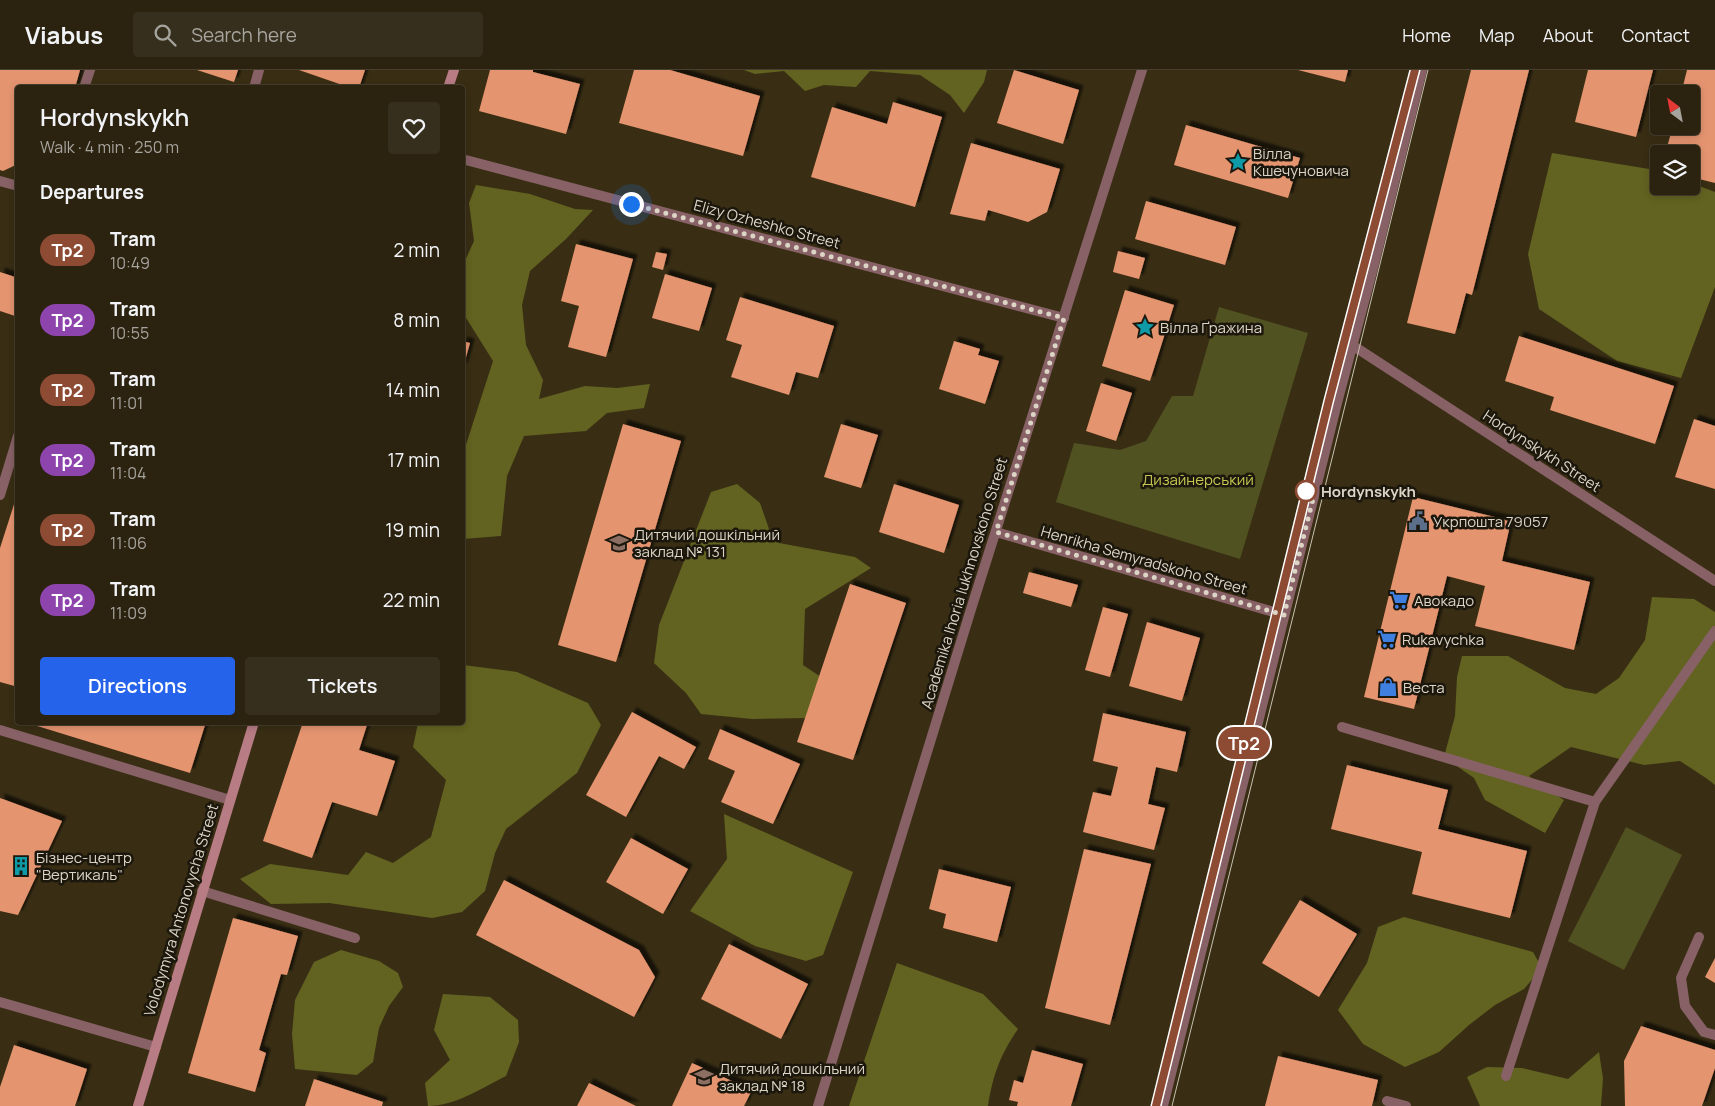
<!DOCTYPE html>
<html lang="en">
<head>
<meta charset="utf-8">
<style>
	:root { --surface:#2b220f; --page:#372f1d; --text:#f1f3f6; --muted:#a6a49e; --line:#473f2f; --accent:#2563eb }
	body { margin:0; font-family:Manrope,sans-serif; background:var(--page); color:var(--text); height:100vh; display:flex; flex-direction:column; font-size:19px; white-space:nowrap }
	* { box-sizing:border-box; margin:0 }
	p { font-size:16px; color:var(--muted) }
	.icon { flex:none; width:28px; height:28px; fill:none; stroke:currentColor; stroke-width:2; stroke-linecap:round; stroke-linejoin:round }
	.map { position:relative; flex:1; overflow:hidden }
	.drawer { position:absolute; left:15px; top:15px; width:450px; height:640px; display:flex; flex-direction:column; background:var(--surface); border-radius:5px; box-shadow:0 2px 8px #0003,0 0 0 1px var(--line) }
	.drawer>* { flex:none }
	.badge { padding:0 10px; border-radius:16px; font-size:18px; line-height:32px }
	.needle { width:32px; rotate:328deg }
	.fabs { position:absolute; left:1650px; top:15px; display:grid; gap:10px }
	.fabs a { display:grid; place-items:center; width:50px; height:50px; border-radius:5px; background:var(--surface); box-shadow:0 2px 8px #0003,0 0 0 1px var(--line); font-size:25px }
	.you { position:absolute; width:25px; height:25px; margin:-12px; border:4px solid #fff; border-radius:50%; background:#1a73e8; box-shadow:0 0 0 8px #1a73e833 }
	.map>.badge { position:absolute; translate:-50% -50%; box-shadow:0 0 0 2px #fff }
	h2 { padding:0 25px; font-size:19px; line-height:45px }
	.round { display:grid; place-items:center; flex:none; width:52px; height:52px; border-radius:5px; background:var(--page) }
	.overview { display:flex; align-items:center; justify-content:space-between; height:85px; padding:0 25px }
	h1 { font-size:24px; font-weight:600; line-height:38px }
	.cta { display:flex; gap:10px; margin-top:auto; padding:10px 25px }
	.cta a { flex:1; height:58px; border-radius:5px; background:var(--accent); color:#fff; font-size:20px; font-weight:600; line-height:58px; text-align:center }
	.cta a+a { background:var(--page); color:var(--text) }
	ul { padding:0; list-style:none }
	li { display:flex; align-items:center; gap:15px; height:70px; padding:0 25px }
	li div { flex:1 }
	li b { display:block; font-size:19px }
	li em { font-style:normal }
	li .badge { min-width:55px; font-weight:700; text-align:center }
	header { display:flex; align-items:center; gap:30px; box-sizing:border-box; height:70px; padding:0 25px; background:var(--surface); border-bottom:1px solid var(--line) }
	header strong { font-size:24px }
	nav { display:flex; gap:28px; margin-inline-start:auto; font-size:18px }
	.search { width:350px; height:45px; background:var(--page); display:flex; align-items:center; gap:12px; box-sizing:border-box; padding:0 18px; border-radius:5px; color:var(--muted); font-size:19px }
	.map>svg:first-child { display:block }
	.green { fill:#515221 }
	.forest { fill:#626320 }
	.building { fill:#e5946f; filter:url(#shadow) }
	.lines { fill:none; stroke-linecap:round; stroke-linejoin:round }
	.service { stroke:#876166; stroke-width:10 }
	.minor { stroke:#876166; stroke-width:10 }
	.tertiary { stroke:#876166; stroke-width:10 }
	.secondary { stroke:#b87c85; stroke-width:10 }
	.tram { stroke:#c8c0b0; stroke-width:1 }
	.line-casing { stroke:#fff; stroke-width:11 }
	.line { stroke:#8e4b34; stroke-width:8 }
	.walk { stroke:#dcd5c6; stroke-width:5; stroke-dasharray:0 9 }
	.stop-dot { fill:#fff; stroke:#8e4b34; stroke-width:2.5 }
	.labels { text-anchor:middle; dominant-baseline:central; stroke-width:5; stroke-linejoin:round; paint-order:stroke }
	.poi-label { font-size:15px; fill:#dcd5c6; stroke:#1c170c; text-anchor:start }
	.street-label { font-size:15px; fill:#dcd5c6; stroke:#1c170c }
	.park-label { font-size:15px; fill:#c6c852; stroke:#1c170c }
	.stop-label { font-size:15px; font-weight:bold; fill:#dcd5c6; stroke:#1c170c; text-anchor:start }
</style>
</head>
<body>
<header>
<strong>Viabus</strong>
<div class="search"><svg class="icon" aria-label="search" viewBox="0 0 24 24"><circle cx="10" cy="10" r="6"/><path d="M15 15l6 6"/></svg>Search here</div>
<nav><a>Home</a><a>Map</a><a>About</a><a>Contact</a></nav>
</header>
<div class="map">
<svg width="1715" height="1036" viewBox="0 0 1715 1036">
	<defs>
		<filter id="shadow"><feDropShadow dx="4.5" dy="-4.5" stdDeviation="1" flood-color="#0009"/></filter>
	</defs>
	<rect width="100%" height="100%" fill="#392e14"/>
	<path class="green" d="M 1219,237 L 1308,263 L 1240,489 L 1056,432 L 1074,373 L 1120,380 L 1146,371 L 1172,326 L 1193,326 Z
		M 1626,757 L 1682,785 L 1624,900 L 1568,871 Z"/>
	<path class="forest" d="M 744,0 L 987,0 L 984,12 L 964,43 L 950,25 L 920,5 L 870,1 L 856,17 L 824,15 L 805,21 L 784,1 L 755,4 Z
		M 1552,83 L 1655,100 L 1659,101 L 1659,116 L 1691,116 L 1691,113 L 1715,122 L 1715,217 L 1681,308 L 1617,291 L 1539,239 L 1528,184 Z
		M 476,115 L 530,124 L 575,139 L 593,140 L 566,169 L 530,201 L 522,235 L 526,275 L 543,310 L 539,329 L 585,316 L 617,318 L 650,314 L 644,338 L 607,343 L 586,361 L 524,366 L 507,406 L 501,466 L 463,469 L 463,384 L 493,291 L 463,243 L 463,195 L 474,171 L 469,133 Z
		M 737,414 L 760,433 L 769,459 L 779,473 L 855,487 L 871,498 L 805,539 L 803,595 L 827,611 L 807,648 L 752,649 L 701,644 L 686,623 L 654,593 L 659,555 L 711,422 Z
		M 1652,527 L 1694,529 L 1715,542 L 1715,715 L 1706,708 L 1680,691 L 1644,695 L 1571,677 L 1529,706 L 1564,730 L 1545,763 L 1485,730 L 1474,708 L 1444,687 L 1455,646 L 1457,607 L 1462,586 L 1508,586 L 1565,618 L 1596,624 L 1619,608 L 1645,570 Z
		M 463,595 L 517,602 L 588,633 L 601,655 L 577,703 L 506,759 L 495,783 L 485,821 L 462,842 L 432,848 L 329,833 L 271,834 L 240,809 L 270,794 L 348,805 L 366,782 L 393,793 L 431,767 L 446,710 L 413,677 L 418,653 L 462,652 Z
		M 724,744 L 853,802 L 823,885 L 806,891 L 755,876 L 690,841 L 727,789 Z
		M 1404,847 L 1533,882 L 1542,898 L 1524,919 L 1495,935 L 1469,955 L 1439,982 L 1405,997 L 1363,974 L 1338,940 L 1367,893 L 1378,857 Z
		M 341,880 L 379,891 L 398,903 L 403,917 L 389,936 L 379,958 L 373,992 L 357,1005 L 295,999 L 292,964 L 295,930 L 314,892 Z
		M 897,893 L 983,924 L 1018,959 C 1000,985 993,1005 988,1036 L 849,1036 Z
		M 443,924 L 490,927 L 518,950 L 519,972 L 506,1006 C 482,1018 455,1036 428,1036 L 425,1013 L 450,990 L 434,960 Z
		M 1599,982 L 1603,1008 L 1601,1036 L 1480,1036 L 1467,1007 L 1487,997 L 1522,998 L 1568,1009 Z"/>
	<path class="building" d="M 0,0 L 80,0 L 75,18 L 18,18 L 18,94 L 3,101 L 0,100 Z
		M 197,0 L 238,0 L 234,12 Z
		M 299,0 L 365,0 L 359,18 L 351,18 Z
		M 490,0 L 533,0 L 533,2 L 580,14 L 566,64 L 479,41 Z
		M 634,0 L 670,0 L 760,26 L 743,86 L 619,53 Z
		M 1014,0 L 1079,20 L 1063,74 L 997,53 Z
		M 1298,0 L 1348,0 L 1345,12 Z
		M 1471,0 L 1529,0 L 1472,225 L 1466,223 L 1455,264 L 1407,253 Z
		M 1588,0 L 1653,0 L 1636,67 L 1575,52 Z
		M 1687,0 L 1715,0 L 1715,113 L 1691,107 L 1691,84 L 1665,84 L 1673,56 L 1691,56 L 1691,24 L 1681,24 Z
		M 893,32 L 942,47 L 915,137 L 811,107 L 832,37 L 887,54 Z
		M 1186,55 L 1300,88 L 1288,128 L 1174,95 Z
		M 971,73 L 1060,99 L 1047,142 L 1028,152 L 988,140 L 985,151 L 950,144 Z
		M 1146,131 L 1236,157 L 1225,195 L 1135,169 Z
		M 576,174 L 633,189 L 606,287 L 568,277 L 579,236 L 561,231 Z
		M 1118,181 L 1145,188 L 1139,209 L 1113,202 Z
		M 656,182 L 667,184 L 663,200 L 652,197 Z
		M 0,202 L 18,208 L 18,247 L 0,241 Z
		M 665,204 L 712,218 L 699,261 L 652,248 Z
		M 1125,220 L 1174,235 L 1150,311 L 1102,296 Z
		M 740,227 L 834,256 L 818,308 L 796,302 L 789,325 L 731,307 L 742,275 L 726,270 Z
		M 1519,266 L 1674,316 L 1655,374 L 1550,340 L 1554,327 L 1505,311 Z
		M 462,271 L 470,273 L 463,298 L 462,298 Z
		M 954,271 L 980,279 L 978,285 L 999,291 L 985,334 L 939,319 Z
		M 1101,313 L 1132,323 L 1116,371 L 1086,361 Z
		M 1694,349 L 1715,356 L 1715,419 L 1675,407 Z
		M 623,354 L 681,371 L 616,592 L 558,575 Z
		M 841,354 L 878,365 L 861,418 L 824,407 Z
		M 894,414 L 959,435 L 944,483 L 879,462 Z
		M 1413,427 L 1511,451 L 1502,491 L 1590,512 L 1574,580 L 1475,556 L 1485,516 L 1447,506 L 1414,639 L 1364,627 Z
		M 16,428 L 18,429 L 18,617 L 0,612 L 0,478 Z
		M 1029,502 L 1078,515 L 1071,537 L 1023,523 Z
		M 850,514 L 906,533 L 853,690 L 797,672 Z
		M 1103,537 L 1128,544 L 1110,607 L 1085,600 Z
		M 1147,552 L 1200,568 L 1182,631 L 1129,616 Z
		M 632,642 L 696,677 L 684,699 L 659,686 L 626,747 L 586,725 Z
		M 1103,643 L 1186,662 L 1177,702 L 1156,697 L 1148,734 L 1165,738 L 1154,780 L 1083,762 L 1093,722 L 1111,726 L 1118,697 L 1093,691 Z
		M 35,652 L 206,652 L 190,703 L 34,655 Z
		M 303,652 L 368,652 L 359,680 L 395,691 L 377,746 L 332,732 L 312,788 L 263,771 Z
		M 720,659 L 800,694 L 773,754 L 721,732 L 735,701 L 708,689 Z
		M 1347,695 L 1448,720 L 1438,759 L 1527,781 L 1510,848 L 1412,824 L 1422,782 L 1331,759 Z
		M 0,728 L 62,751 L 18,845 L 0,841 Z
		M 631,768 L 688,799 L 663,844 L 606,812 Z
		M 1084,779 L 1151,794 L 1110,955 L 1045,938 Z
		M 939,799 L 1011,817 L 997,872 L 943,858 L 946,844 L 929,839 Z
		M 504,810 L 639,880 L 655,907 L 634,947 L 476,865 Z
		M 1300,830 L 1357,864 L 1319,927 L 1262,893 Z
		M 233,848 L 298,866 L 287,905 L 281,904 L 259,980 L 266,983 L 255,1022 L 188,1003 Z
		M 729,874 L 808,914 L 781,969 L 701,929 Z
		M 1715,888 L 1715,913 L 1705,907 Z
		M 1641,956 L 1715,980 L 1715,998 L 1702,1036 L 1625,1036 L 1624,991 Z
		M 14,975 L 87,999 L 75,1036 L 0,1036 L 0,1017 Z
		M 1032,980 L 1083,994 L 1071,1036 L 1017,1036 L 1018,1032 L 1009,1030 L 1014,1010 L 1023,1013 Z
		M 1278,986 L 1378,1010 L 1372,1036 L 1265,1036 Z
		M 692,993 L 752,1020 L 744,1036 L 672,1036 Z
		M 314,1009 L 383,1032 L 382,1036 L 305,1036 Z
		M 589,1013 L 636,1036 L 577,1036 Z"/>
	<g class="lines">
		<path class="service" d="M 84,18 L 90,0
			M 254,18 L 259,0
			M 0,111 L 18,116
			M 0,425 L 18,366
			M 1342,657 L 1595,732 L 1715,561
			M 0,660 L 230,730
			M 202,821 L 355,868
			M 1699,867 L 1681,908 L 1685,936 L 1704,962 L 1715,965
			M 0,932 L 156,977
			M 1506,1006 L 1595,732
			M 1387,1031 L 1406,1036"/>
		<path class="minor" d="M 462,89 L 1064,248
			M 1352,275 L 1715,511
			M 996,462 L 1284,545
			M 818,1036 L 972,536 L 1142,0"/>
		<path class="tertiary" d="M 1163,1036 L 1337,333 L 1373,198 L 1422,0"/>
		<path class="secondary" d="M 448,18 L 454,0
			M 138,1036 L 254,652"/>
		<path class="tram" d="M 1156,1036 L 1329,330 L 1415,0
			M 1172,1036 L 1428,0"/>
	</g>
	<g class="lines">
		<g class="line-casing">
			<path id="line" d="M 1156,1036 L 1329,330 L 1415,0"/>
		</g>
		<use href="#line" class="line"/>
		<path class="walk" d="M 631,134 L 1064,248 L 996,462 L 1284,545 L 1313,429 L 1306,421"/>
	</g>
	<defs>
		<g id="sight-bare" transform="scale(1.5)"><path d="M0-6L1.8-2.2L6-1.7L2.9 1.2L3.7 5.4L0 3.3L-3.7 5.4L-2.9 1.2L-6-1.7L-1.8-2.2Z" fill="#0f9aa8" stroke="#1c170c" stroke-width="2.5" paint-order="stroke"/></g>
		<g id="civic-bare" transform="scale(1.5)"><path d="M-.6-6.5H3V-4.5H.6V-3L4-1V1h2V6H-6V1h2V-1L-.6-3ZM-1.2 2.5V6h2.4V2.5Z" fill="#5c6f8a" stroke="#1c170c" stroke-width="2.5" paint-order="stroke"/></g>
		<g id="school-bare" transform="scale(1.5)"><path d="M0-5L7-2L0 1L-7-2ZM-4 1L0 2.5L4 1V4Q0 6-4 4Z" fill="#8d6e63" stroke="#1c170c" stroke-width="2.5" paint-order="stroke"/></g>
		<g id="supermarket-bare" transform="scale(1.5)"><path d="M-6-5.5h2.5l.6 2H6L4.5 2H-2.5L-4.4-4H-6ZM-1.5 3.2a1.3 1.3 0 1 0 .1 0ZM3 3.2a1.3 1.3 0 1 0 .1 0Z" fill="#3f7fe0" stroke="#1c170c" stroke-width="2.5" paint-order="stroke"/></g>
		<g id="shop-bare" transform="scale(1.5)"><path d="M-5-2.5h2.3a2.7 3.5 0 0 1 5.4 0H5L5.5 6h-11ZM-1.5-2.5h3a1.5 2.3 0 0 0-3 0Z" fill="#3f7fe0" stroke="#1c170c" stroke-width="2.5" paint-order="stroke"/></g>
		<g id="building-bare" transform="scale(1.5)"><path d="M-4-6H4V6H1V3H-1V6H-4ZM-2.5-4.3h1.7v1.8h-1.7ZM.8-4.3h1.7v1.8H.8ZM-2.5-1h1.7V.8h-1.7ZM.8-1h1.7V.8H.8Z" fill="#0f9aa8" stroke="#1c170c" stroke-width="2.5" paint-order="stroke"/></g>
	</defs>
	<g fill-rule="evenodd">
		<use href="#sight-bare" x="1238" y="92"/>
		<use href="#sight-bare" x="1145" y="257"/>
		<use href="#civic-bare" x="1418" y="451"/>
		<use href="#school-bare" x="619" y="473"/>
		<use href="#supermarket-bare" x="1399" y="530"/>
		<use href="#supermarket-bare" x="1387" y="569"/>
		<use href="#shop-bare" x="1388" y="617"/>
		<use href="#building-bare" x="21" y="796"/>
		<use href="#school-bare" x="704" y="1007"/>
	</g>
	<circle class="stop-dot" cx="1306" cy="421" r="10"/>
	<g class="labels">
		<g class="poi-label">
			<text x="1253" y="83">Вілла<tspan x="1253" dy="17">Кшечуновича</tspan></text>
			<text x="1160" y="257">Вілла Ґражина</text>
			<text x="1433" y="451">Укрпошта 79057</text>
			<text x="634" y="464">Дитячий дошкільний<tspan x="634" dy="17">заклад № 131</tspan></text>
			<text x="1414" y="530">Авокадо</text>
			<text x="1402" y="569">Rukavychka</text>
			<text x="1403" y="617">Веста</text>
			<text x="36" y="787">Бізнес-центр<tspan x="36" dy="17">"Вертикаль"</tspan></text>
			<text x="719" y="998">Дитячий дошкільний<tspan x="719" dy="17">заклад № 18</tspan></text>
		</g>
		<g class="street-label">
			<text transform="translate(767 154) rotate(15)">Elizy Ozheshko Street</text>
			<text transform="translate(1542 381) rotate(33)">Hordynskykh Street</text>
			<text transform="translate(1144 490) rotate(16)">Henrikha Semyradskoho Street</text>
			<text transform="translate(964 513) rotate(-73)">Academika Ihoria Iukhnovskoho Street</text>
			<text transform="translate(181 840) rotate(-73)">Volodymyra Antonovycha Street</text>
		</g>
		<g class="park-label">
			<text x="1198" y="409">Дизайнерський</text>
		</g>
		<g class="stop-label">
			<text x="1321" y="421">Hordynskykh</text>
		</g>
	</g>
</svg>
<div class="fabs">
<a><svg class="needle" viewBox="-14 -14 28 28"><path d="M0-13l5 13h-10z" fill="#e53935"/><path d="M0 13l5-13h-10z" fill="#a6a49e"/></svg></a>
<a><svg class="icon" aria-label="layers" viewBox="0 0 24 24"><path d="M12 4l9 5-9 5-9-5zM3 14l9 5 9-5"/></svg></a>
</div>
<div class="you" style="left:631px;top:134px"></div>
<b class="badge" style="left:1244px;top:673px;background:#8e4b34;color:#fff">Тр2</b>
<section class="drawer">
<div class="overview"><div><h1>Hordynskykh</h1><p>Walk · 4 min · 250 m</p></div><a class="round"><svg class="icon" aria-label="heart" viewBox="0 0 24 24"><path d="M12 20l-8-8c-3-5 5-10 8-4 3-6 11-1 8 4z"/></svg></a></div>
<h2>Departures</h2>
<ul>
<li><span class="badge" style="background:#8e4b34;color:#fff">Тр2</span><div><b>Tram</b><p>10:49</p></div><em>2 min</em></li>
<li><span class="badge" style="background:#8e44ad;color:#fff">Тр2</span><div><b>Tram</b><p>10:55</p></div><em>8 min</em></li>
<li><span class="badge" style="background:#8e4b34;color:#fff">Тр2</span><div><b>Tram</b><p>11:01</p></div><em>14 min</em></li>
<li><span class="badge" style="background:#8e44ad;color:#fff">Тр2</span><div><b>Tram</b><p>11:04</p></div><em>17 min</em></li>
<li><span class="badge" style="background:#8e4b34;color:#fff">Тр2</span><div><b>Tram</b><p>11:06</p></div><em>19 min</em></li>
<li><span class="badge" style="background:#8e44ad;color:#fff">Тр2</span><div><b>Tram</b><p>11:09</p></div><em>22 min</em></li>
</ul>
<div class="cta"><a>Directions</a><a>Tickets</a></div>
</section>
</div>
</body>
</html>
